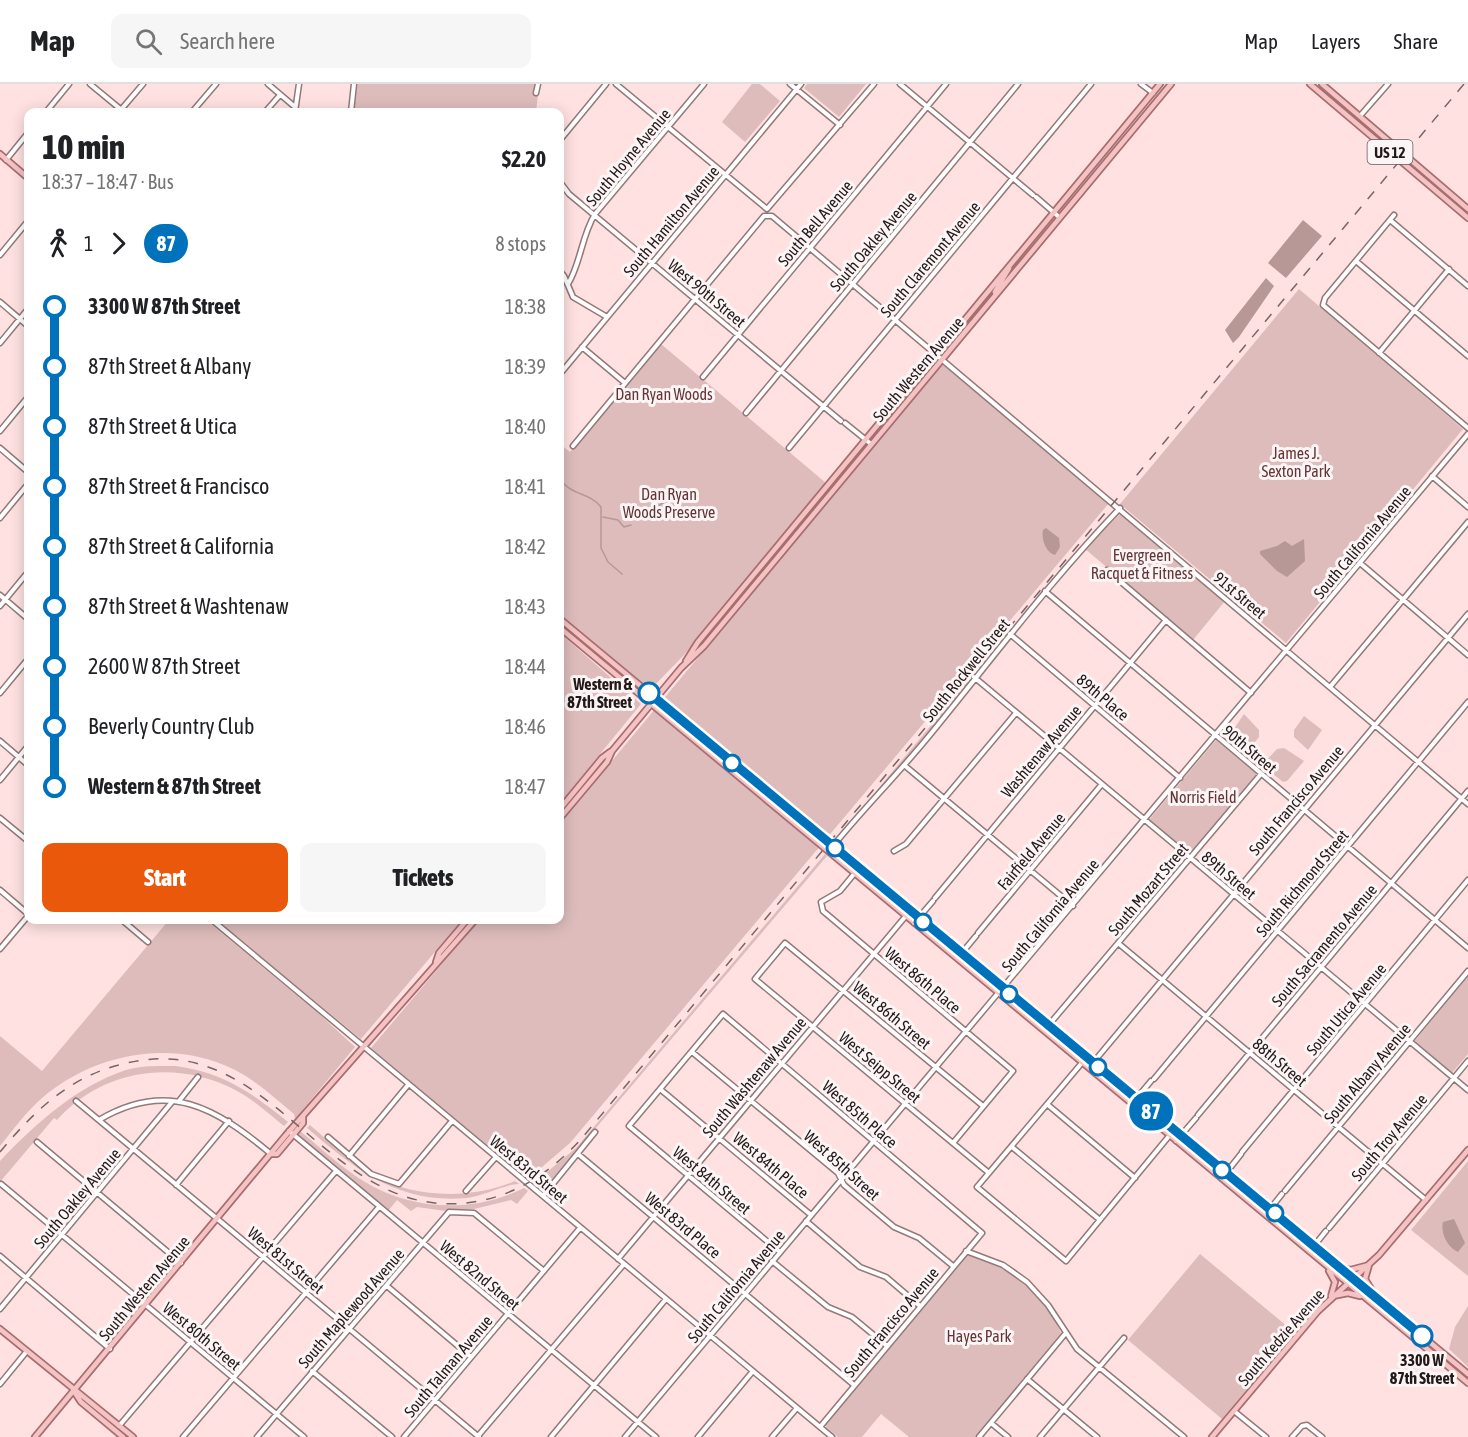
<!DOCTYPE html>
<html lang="en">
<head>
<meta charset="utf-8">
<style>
	:root { --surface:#fff; --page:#f6f6f6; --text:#202124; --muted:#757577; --line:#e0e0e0; --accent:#ea580c }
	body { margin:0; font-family:"Asap Condensed",sans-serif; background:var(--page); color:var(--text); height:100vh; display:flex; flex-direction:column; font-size:22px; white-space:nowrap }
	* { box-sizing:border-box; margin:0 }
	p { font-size:20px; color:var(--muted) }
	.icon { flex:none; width:33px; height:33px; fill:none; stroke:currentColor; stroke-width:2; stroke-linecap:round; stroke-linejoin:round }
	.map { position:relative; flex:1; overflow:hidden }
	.details { position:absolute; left:24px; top:24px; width:540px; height:816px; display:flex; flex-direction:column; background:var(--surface); border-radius:12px; box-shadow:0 3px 15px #0003 }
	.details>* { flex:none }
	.badge { padding:0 12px; border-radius:20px; font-size:21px; line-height:39px }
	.map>.badge { position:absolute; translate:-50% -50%; box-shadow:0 0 0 3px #fff }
	.legs { display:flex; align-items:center; gap:9px; height:66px; padding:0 18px; font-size:20px }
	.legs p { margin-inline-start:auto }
	.head { display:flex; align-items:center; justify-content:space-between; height:102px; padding:0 18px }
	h1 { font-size:33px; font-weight:800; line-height:45px }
	.action { display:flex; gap:12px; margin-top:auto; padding:12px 18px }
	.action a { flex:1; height:69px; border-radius:12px; background:var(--accent); color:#fff; font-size:24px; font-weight:800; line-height:69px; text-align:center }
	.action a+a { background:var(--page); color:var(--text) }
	ul { padding:0 18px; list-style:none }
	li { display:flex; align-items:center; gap:21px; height:60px; font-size:22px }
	li i { display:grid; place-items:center; width:9px; height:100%; margin:0 8px; background:currentColor }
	li i::after { content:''; width:15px; height:15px; margin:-8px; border:4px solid; border-radius:50%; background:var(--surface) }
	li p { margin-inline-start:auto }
	li:first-child i { background:linear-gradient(#0000 50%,currentColor 0) }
	li:last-child i { background:linear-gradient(currentColor 50%,#0000 0) }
	header { display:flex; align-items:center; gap:36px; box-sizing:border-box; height:84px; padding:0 30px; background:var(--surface); border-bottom:2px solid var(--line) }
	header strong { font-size:28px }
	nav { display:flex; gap:33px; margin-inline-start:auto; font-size:21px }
	.search { width:420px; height:54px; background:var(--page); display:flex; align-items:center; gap:15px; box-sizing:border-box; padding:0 21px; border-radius:12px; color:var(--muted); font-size:22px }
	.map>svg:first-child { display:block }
	.green { fill:#debcbc }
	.water { fill:#b89797 }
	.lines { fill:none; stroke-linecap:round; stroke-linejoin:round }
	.stream { stroke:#b89797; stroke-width:1.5 }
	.minor-casing { stroke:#937979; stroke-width:7 }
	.major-casing { stroke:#a76e6f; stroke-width:8 }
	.minor { stroke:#fff; stroke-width:4 }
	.major { stroke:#f5c3c4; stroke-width:4.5 }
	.rail { stroke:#786565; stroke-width:1.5; stroke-dasharray:10 10; stroke-linecap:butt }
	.line-1-casing { stroke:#fff; stroke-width:14 }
	.line-1 { stroke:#0072bc; stroke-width:9 }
	.stop-1-dot { fill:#fff; stroke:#0072bc; stroke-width:3 }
	.labels { text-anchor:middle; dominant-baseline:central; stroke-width:6; stroke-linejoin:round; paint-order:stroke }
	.shield { fill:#fbf5f5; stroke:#645b5b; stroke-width:1.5 }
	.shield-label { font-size:15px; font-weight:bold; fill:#241919 }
	.street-label { font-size:16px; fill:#241919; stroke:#fbf5f5 }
	.park-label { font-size:16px; fill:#653436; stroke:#fbf5f5 }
	.stop-label { font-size:16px; font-weight:bold; fill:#241919; stroke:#fbf5f5; text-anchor:end }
</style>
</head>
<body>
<header>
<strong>Map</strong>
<div class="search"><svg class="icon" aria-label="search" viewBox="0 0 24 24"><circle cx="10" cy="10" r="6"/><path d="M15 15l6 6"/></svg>Search here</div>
<nav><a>Map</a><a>Layers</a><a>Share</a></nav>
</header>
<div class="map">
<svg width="1468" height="1353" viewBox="0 0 1468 1353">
	<rect width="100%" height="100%" fill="#ffe1e1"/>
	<path class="green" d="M 357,0 L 536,0 L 534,9 L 538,11 L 536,28 L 354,28 Z
		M 752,0 L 760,0 L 780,17 L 745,58 L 722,38 Z
		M 807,0 L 866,0 L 839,33 L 804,4 Z
		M 1299,205 L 1463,345 L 1286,559 L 1120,420 Z
		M 661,260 L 826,399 L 684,571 L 650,606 L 560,531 L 560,360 L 570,368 Z
		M 943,280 L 1109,419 L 570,1059 L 528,1095 L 371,964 L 479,836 L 560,836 L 560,739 Z
		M 1121,429 L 1225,517 L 1193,556 L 1084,464 Z
		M 1024,530 L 912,669 L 881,707 L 867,718 Z
		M 560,549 L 641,620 L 560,719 Z
		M 1244,630 L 1259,646 L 1259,653 L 1247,668 L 1229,652 Z
		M 1304,632 L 1322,646 L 1308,666 L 1294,653 L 1294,646 Z
		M 1216,656 L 1257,690 L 1189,771 L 1148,737 Z
		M 1284,664 L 1304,677 L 1287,697 L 1283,698 L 1262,681 L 1277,665 Z
		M 825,770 L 827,772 L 544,1105 L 535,1098 L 576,1064 Z
		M 169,836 L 206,836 L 317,928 L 355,963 L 295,1035 L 294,1030 C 275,1015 257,997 235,986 C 173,954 94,969 42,1014 C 26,1028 13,1046 0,1062 L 0,952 L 42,987 Z
		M 216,836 L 462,836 L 361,955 Z
		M 1468,891 L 1468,970 L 1452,989 L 1414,958 Z
		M 176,982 C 222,988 253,1009 288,1038 L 284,1042 C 269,1030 254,1016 237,1007 C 177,974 102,985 57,1036 L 54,1034 L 0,1098 L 0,1077 C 35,1040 77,1002 126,986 C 142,981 159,982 176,982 Z
		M 310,1041 C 328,1056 351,1081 371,1091 C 415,1114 470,1116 515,1097 L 519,1100 C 506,1100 484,1112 467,1114 C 397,1120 357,1086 307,1044 Z
		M 300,1047 C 321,1064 342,1084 365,1098 C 413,1127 474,1129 524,1104 L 528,1107 L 517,1120 L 511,1116 L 474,1125 L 446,1127 L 417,1123 L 411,1127 L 397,1116 L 388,1127 L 297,1051 Z
		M 1468,1077 L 1468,1192 L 1411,1146 Z
		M 1200,1170 L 1294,1248 L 1222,1335 L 1128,1256 Z
		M 966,1171 C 1002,1171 1049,1217 1061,1249 L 1059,1253 L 976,1353 L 909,1353 L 881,1330 L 862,1353 L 838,1353 L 826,1343 L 826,1340 Z
		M 1468,1222 L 1468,1283 L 1449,1265 L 1455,1243 Z"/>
	<path class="water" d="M 1303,136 L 1322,152 L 1286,194 L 1268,179 Z
		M 1266,194 L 1274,202 L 1239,253 L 1233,259 L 1225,246 Z
		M 1046,444 L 1059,454 L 1060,463 L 1055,471 C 1046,469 1041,455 1043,446 Z
		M 1304,455 L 1305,477 L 1287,493 L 1277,487 L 1260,470 L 1260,467 L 1277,462 L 1285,457 L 1292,462 Z
		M 1454,1135 L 1465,1159 L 1458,1168 C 1448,1164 1440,1149 1443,1138 Z"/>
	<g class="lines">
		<path class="stream" d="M 560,393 C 567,411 590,408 601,423 L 601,464 L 608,478 L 622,490
			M 646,430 L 663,419 L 675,422 L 679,427
			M 603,433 L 618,436 L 624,443 L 631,441"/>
		<g class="minor-casing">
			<path id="minor" d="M 90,0 L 124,28
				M 268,0 L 295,23
				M 616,0 L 767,125 L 874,0
				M 790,0 L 840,41
				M 900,0 L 1033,111
				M 1141,0 L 1153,9
				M 536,9 L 538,0
				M 46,28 L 69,0
				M 119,28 L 143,0
				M 192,28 L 216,0
				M 265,28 L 280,11
				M 295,28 L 299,0
				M 351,28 L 354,0
				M 1360,32 L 1388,0
				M 560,56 L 606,0
				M 6,76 L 28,49
				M 560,98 L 569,110 L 841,337
				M 1036,113 L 1059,133
				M 1394,131 L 1325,214 L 1323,221 L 1468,344
				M 1390,136 L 1468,202
				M 0,171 L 28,137
				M 1356,177 L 1468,272
				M 560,187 L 564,192 L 573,213 L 607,233
				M 568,200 C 581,179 581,153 595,130 L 704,0
				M 0,218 L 28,242
				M 0,259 L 28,225
				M 582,263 L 625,299
				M 1379,269 L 1449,185
				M 560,290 L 801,0
				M 703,293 L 946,0
				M 746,329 L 1018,0
				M 845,339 L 871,360
				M 0,347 L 28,313
				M 573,362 L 764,132 L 772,132 L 1468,720
				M 0,364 L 28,388
				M 789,364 L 1091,0
				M 1432,392 L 1468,423
				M 0,434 L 28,400
				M 1360,479 L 1468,571
				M 1107,486 L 1251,609
				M 1045,507 L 1468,864
				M 0,511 L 28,535
				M 0,522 L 28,488
				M 1010,550 L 1180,694
				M 974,593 L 1468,1006
				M 1330,603 L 1468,438
				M 0,609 L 28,575
				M 0,657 L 28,681
				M 904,681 L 1073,822
				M 0,696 L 28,662
				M 0,734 L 28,757
				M 833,762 C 864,724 898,690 929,652 C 992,575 1051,496 1120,424
				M 894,767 L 906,760 L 1016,629
				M 854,790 L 840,807 L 821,818 L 823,827 L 1013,987 L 953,1059
				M 0,806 L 28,830
				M 935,814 L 1166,536
				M 122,836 L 148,858
				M 212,836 L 832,1353
				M 914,839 L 933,817
				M 978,849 L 1102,700
				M 1118,859 L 1426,1116
				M 0,865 L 28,832
				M 961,870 L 976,852
				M 1053,936 L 1261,690
				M 692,968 L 838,1089 L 844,1101 L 894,1143 L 919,1154 L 953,1182
				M 1086,974 L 977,1103 L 1066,1177 L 1174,1046
				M 1097,974 L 1468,530
				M 1154,995 L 1468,618
				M 660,1005 L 811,1131
				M 1136,1015 L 1151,997
				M 76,1017 L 479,1353
				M 179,1017 L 198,993
				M 1048,1021 L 1135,1094
				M 983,1022 L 785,859 L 755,895 L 989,1089
				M 1198,1031 L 1468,707
				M 99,1036 C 168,995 216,1024 271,1070
				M 289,1047 L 656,1353
				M 328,1053 L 371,1090 L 399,1100 L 452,1037
				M 1176,1057 L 1196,1034
				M 37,1058 L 181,1179
				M 1012,1063 L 1100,1136
				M 1242,1068 L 1468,796
				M 578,1070 L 854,1301
				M 349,1072 L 408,1001
				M 1226,1089 L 1241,1070
				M 1,1100 L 304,1353
				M 176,1101 L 229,1037
				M 466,1107 L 496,1073
				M 1285,1107 L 1468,887
				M 543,1112 L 595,1048
				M 1270,1125 L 1282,1110
				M 806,1137 L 860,1183 L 886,1193 L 920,1222
				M 1329,1144 L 1468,977
				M 1314,1162 L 1326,1147
				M 966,1167 L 1003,1181 L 1027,1198 L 1048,1221 L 1077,1265 L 1184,1353
				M 780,1168 L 629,1042 L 723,930 L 982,1149 L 820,1343
				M 0,1172 L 110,1265
				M 618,1175 L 910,827
				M 772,1177 L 828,1223 L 852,1233 L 887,1262
				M 387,1202 L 471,1273
				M 0,1225 L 172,1018
				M 312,1287 L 392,1353
				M 1027,1295 L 1097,1353
				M 0,1300 L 27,1267
				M 1234,1327 L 1266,1353
				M 991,1339 L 1008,1353
				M 119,1342 L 336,1087
				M 478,1352 L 624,1180
				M 183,1353 L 379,1123
				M 257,1353 L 449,1128 L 474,1129 L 544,1187
				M 404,1353 L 580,1144
				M 551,1353 L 666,1215
				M 625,1353 L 1468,350
				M 698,1353 L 753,1287
				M 772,1353 L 797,1324
				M 979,1353 L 1065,1250
				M 1040,1353 L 1124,1254
				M 1292,1353 L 1302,1342 L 1307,1341 L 1322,1353"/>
		</g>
		<g class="major-casing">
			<path id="major" d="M 1310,0 L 1468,134
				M 1322,0 L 1468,125
				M 0,70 L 28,94
				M 995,208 L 1009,184
				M 560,535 L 1468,1290
				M 560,544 L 1468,1299
				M 686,577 L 698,558 L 1160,0
				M 560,725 L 602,674 L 610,668
				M 560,734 L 607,678 L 612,667 L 681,584 L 704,562 L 1171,0
				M 436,878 L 439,869 L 467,836
				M 272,1070 L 277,1070 L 303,1039 L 303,1033
				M 1341,1184 L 1350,1186 L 1369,1181 L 1365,1195 L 1373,1208
				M 1329,1187 L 1335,1198 L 1331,1212
				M 1333,1212 L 1348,1209 L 1360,1212
				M 0,1245 L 133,1353
				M 75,1309 L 81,1318 L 123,1353
				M 35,1353 L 286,1051 L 475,836
				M 1212,1353 L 1318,1227 L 1379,1171 L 1468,1066"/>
		</g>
		<use href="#minor" class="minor"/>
		<use href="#major" class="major"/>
		<path class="rail" d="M 0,1068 C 35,1026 71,991 127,979 C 279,943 328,1150 484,1116 C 524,1107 555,1084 582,1054 L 1464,0"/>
	</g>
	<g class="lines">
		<g class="line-1-casing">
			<path id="line-1" d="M 649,609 L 1422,1252"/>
		</g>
		<use href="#line-1" class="line-1"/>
	</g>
	<g class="stop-1-dot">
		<circle cx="649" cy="609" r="10"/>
		<circle cx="732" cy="679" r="8"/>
		<circle cx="835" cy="764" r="8"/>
		<circle cx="923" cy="838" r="8"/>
		<circle cx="1009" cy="910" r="8"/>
		<circle cx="1098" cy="983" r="8"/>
		<circle cx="1222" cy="1086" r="8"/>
		<circle cx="1275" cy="1129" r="8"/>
		<circle cx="1422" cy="1252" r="10"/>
	</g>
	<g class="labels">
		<rect class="shield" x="1367.5" y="56" width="45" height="24" rx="4.5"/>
		<g class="shield-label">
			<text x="1390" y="68">US 12</text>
		</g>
		<g class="street-label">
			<text transform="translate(628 73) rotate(-50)">South Hoyne Avenue</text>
			<text transform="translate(671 137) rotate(-50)">South Hamilton Avenue</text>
			<text transform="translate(815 139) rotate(-50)">South Bell Avenue</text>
			<text transform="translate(873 157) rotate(-50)">South Oakley Avenue</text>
			<text transform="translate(930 175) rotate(-50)">South Claremont Avenue</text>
			<text transform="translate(707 209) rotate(40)">West 90th Street</text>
			<text transform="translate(918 285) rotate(-50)">South Western Avenue</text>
			<text transform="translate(1362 458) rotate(-50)">South California Avenue</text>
			<text transform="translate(1240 511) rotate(40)">91st Street</text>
			<text transform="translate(966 586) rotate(-51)">South Rockwell Street</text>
			<text transform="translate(1103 613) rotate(40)">89th Place</text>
			<text transform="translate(1250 665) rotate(40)">90th Street</text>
			<text transform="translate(1041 667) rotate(-50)">Washtenaw Avenue</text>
			<text transform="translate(1296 716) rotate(-50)">South Francisco Avenue</text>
			<text transform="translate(1031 767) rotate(-50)">Fairfield Avenue</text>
			<text transform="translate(1229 791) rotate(40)">89th Street</text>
			<text transform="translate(1302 799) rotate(-50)">South Richmond Street</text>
			<text transform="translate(1148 805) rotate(-50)">South Mozart Street</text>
			<text transform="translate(1050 831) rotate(-50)">South California Avenue</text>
			<text transform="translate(1324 861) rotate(-50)">South Sacramento Avenue</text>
			<text transform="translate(923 896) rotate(40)">West 86th Place</text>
			<text transform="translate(1346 925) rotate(-50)">South Utica Avenue</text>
			<text transform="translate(892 931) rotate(40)">West 86th Street</text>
			<text transform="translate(1280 978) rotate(40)">88th Street</text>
			<text transform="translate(880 983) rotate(40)">West Seipp Street</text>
			<text transform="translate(1367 989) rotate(-50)">South Albany Avenue</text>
			<text transform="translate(754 993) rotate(-50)">South Washtenaw Avenue</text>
			<text transform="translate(860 1030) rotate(41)">West 85th Place</text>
			<text transform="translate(1389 1053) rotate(-50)">South Troy Avenue</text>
			<text transform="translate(771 1081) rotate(40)">West 84th Place</text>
			<text transform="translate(842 1081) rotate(42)">West 85th Street</text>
			<text transform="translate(529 1085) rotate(40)">West 83rd Street</text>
			<text transform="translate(712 1096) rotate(40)">West 84th Street</text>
			<text transform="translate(77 1114) rotate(-50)">South Oakley Avenue</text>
			<text transform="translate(683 1141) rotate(40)">West 83rd Place</text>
			<text transform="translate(286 1176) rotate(40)">West 81st Street</text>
			<text transform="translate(480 1191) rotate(40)">West 82nd Street</text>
			<text transform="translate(736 1202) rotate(-50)">South California Avenue</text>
			<text transform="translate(144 1204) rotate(-50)">South Western Avenue</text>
			<text transform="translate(351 1224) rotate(-49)">South Maplewood Avenue</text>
			<text transform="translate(891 1238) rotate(-50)">South Francisco Avenue</text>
			<text transform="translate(202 1252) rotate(40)">West 80th Street</text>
			<text transform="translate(1281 1253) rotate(-49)">South Kedzie Avenue</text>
			<text transform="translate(448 1282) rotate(-50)">South Talman Avenue</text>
		</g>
		<g class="park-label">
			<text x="664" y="310">Dan Ryan Woods</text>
			<text x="1296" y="369">James J.<tspan x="1296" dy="18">Sexton Park</tspan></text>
			<text x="669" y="410">Dan Ryan<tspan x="669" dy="18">Woods Preserve</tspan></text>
			<text x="1142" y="471">Evergreen<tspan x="1142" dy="18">Racquet &amp; Fitness</tspan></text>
			<text x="1203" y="713">Norris Field</text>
			<text x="979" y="1252">Hayes Park</text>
		</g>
		<g class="stop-label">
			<text x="632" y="600">Western &amp;<tspan x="632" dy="18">87th Street</tspan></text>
			<text x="1422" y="1276" text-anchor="middle">3300 W<tspan x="1422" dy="18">87th Street</tspan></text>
		</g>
	</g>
</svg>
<b class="badge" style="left:1151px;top:1027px;background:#0072bc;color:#fff">87</b>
<section class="details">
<div class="head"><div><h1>10 min</h1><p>18:37 – 18:47 · Bus</p></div><b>$2.20</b></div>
<div class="legs"><svg class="icon" aria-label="walk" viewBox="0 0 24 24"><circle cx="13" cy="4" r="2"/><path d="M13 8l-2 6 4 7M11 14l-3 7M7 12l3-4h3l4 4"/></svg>1<svg class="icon" aria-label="forward" viewBox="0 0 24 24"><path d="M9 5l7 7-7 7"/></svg><b class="badge" style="background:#0072bc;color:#fff">87</b><p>8 stops</p></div>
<ul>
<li><i style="color:#0072bc"></i><b>3300 W 87th Street</b><p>18:38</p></li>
<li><i style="color:#0072bc"></i><span>87th Street &amp; Albany</span><p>18:39</p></li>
<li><i style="color:#0072bc"></i><span>87th Street &amp; Utica</span><p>18:40</p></li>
<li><i style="color:#0072bc"></i><span>87th Street &amp; Francisco</span><p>18:41</p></li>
<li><i style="color:#0072bc"></i><span>87th Street &amp; California</span><p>18:42</p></li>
<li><i style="color:#0072bc"></i><span>87th Street &amp; Washtenaw</span><p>18:43</p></li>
<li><i style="color:#0072bc"></i><span>2600 W 87th Street</span><p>18:44</p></li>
<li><i style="color:#0072bc"></i><span>Beverly Country Club</span><p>18:46</p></li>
<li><i style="color:#0072bc"></i><b>Western &amp; 87th Street</b><p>18:47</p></li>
</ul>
<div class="action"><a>Start</a><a>Tickets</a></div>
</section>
</div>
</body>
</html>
